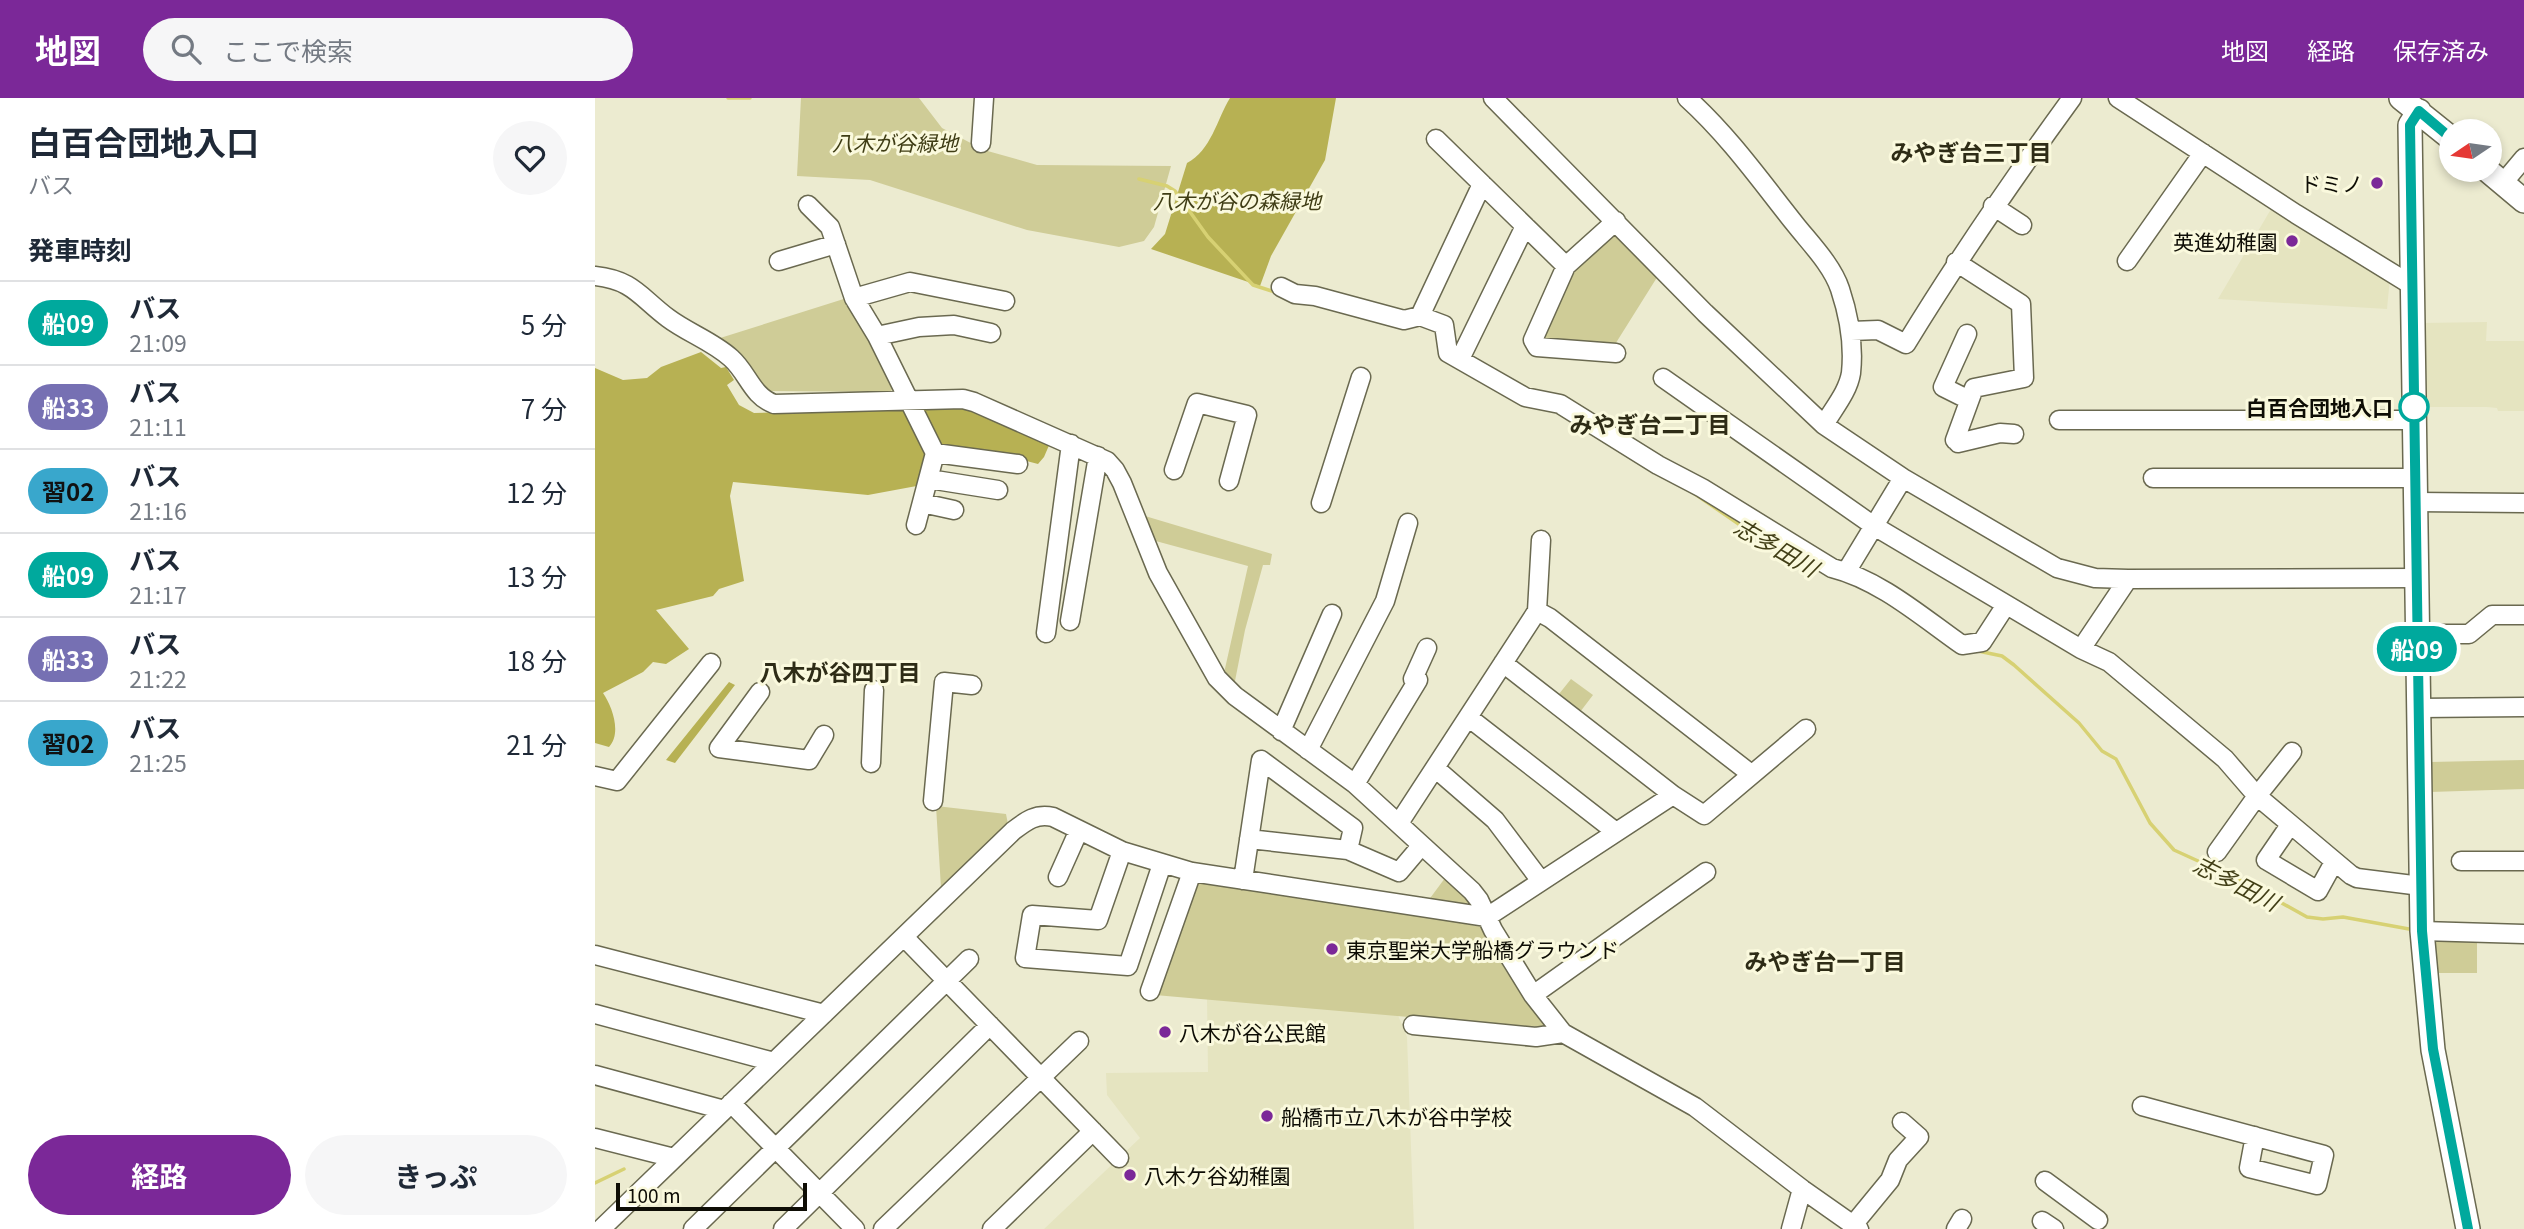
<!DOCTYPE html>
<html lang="ja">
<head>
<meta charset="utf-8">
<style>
	:root { --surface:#fff; --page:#f6f6f7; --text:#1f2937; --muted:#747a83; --line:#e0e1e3; --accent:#7b2898 }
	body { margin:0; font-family:Georgia,"Noto Sans JP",serif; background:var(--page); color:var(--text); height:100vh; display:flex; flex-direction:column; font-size:26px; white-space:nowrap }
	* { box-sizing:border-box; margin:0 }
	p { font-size:23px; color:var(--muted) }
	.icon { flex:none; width:38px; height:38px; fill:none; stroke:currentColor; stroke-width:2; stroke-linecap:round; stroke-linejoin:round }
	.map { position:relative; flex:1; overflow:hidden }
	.panel { display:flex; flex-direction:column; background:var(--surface); width:595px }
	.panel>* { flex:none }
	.badge { padding:0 14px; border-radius:23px; font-size:24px; line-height:46px }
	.needle { width:46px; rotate:257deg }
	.tools { position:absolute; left:1844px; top:21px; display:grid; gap:14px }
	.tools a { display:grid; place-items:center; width:63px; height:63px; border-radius:50%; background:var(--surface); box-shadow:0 4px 10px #0003; font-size:35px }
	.scale { position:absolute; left:21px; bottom:18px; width:191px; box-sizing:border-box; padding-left:7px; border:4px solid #0e0d05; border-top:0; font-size:19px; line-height:24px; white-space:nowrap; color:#0e0d05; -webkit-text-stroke:5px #faf9dd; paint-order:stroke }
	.map>.badge { position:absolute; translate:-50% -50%; box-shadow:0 0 0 4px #fff }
	h2 { padding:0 28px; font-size:26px; line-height:63px }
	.round { display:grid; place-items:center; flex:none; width:74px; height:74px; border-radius:37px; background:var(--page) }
	.headline { display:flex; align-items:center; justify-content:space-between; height:119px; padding:0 28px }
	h1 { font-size:33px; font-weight:700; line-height:52px }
	.action { display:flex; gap:14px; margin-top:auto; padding:14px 28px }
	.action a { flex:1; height:80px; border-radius:42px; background:var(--accent); color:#fff; font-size:28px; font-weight:700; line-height:80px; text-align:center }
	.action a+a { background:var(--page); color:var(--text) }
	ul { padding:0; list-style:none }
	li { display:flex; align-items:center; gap:21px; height:84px; padding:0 28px; border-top:2px solid var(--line) }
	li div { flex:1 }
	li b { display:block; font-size:26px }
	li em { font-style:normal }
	li .badge { min-width:77px; font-weight:700; text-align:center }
	header { display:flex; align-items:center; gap:42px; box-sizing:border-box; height:98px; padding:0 35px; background:var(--accent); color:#fff }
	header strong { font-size:33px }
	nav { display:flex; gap:38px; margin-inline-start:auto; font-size:24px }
	.search { width:490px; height:63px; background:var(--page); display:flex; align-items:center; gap:18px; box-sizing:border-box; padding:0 24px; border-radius:38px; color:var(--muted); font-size:26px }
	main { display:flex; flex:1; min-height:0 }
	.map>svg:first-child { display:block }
	.built { fill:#e5e4c0 }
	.green { fill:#cfcc97 }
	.forest { fill:#b7b153 }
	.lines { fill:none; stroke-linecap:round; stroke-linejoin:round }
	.stream { stroke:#d7d173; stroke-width:3.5 }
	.minor-casing { stroke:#6a6950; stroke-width:21 }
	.major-casing { stroke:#6a6950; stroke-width:26 }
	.minor { stroke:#fff; stroke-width:18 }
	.major { stroke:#fff; stroke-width:23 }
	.line-casing { stroke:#fff; stroke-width:16 }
	.line { stroke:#00a99d; stroke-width:10 }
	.poi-dot { fill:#7b2898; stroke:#faf9dd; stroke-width:2.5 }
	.stop-dot { fill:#fff; stroke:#00a99d; stroke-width:3.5 }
	.labels { text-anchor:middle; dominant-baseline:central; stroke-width:6; stroke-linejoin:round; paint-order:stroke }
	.park-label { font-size:21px; font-style:italic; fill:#3f3d15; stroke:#faf9dd }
	.poi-label { font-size:21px; fill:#0e0d05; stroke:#faf9dd; text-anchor:start }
	.stop-label { font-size:21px; font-weight:bold; fill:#0e0d05; stroke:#faf9dd; text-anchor:end }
	.neighbourhood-label { font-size:23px; font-weight:bold; fill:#2e2c16; stroke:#faf9dd }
	.water-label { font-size:23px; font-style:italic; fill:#423f17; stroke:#faf9dd }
</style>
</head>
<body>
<header>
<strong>地図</strong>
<div class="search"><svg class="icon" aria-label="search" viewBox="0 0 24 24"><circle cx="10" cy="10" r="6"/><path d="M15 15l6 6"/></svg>ここで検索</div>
<nav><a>地図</a><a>経路</a><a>保存済み</a></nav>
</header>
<main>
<section class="panel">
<div class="headline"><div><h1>白百合団地入口</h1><p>バス</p></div><a class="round"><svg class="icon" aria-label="heart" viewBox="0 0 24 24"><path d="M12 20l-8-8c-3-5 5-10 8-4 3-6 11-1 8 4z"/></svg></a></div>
<h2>発車時刻</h2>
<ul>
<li><span class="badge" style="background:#00a99d;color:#fff">船09</span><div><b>バス</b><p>21:09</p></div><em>5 分</em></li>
<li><span class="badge" style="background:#7670b3;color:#fff">船33</span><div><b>バス</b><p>21:11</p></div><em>7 分</em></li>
<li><span class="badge" style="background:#39a7cc;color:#111">習02</span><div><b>バス</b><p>21:16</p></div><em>12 分</em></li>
<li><span class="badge" style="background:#00a99d;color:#fff">船09</span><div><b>バス</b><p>21:17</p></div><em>13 分</em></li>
<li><span class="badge" style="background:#7670b3;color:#fff">船33</span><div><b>バス</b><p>21:22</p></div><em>18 分</em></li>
<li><span class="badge" style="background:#39a7cc;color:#111">習02</span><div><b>バス</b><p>21:25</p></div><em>21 分</em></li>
</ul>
<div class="action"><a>経路</a><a>きっぷ</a></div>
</section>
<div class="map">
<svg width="1929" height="1131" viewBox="0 0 1929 1131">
	<rect width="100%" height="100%" fill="#ecebd0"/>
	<path class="built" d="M 1679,106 L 1795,180 L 1792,211 L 1623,201 Z
		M 1892,224 L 1891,243 L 1929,243 L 1929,313 L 1903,313 L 1902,310 L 1892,309 L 1826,309 L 1827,225 Z
		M 612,899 L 800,910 L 812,939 L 819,1131 L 449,1131 L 545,1040 L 512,997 L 511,975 L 613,974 Z"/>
	<path class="green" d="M 206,0 L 324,0 L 347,30 L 389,52 L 442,67 L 576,68 L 559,129 L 549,143 L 524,149 L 432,132 L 275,82 L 202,78 Z
		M 1021,133 L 1062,174 L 1061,181 L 1019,248 L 948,246 L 942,240 L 977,168 Z
		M 255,199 L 299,284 L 296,294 L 175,293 L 167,287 L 152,264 L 122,241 Z
		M 550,418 L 677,456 L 675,467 L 668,467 L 650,532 L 639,588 L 629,575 L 653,468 L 557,442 Z
		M 976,581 L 998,597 L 982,618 L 960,601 Z
		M 1929,662 L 1929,691 L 1835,694 L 1835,664 Z
		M 341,708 L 411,716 L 413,726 L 346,790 Z
		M 850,780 L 875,801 L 870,810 L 833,803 Z
		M 605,785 L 745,803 L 887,829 L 911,873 L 951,928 L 929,929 L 560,897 L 597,789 Z
		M 1836,842 L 1882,842 L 1882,875 L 1839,875 Z"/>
	<path class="forest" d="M 635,0 L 741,0 L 730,62 L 676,158 L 665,188 L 556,151 L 570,136 L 592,65 C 616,53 622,21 635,0 Z
		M 106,254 L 126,270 L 131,269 L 139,282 L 132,287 L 144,307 L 159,315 L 361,309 L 375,312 L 455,345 L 449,359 L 443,366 L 424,361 L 346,351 L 327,387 L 273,397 L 138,384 L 135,398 L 149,483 L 124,491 L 118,498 L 61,512 L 94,551 L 71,566 L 58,564 L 48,574 L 8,595 C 17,608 27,635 14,649 L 0,645 L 0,270 L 28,282 L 52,280 L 66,269 Z
		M 134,584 L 140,587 L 80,665 L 71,662 Z"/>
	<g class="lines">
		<path class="stream" d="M 133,0 L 155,0
			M 544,81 L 572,88 L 580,93 L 613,139 L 658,187 L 683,195
			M 1097,394 L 1148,429 L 1216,467
			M 1383,553 L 1407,558 L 1419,567 L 1484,625 L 1507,653 L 1521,661 L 1555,725 L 1579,752 L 1647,783 L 1712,819 L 1728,821 L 1748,819 L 1814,831
			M 0,1085 L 29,1071"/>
		<g class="minor-casing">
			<path id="minor" d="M 898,0 L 1110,215 L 1229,327 L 1308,380 L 1462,470 L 1500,480 L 1533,481 L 1821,480
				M 1092,0 C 1134,38 1165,82 1200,126 C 1215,145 1237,167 1245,191 C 1254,218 1259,247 1256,275 C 1253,294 1238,311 1229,327
				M 1523,0 L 1701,116 L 1818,188
				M 841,41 L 971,168
				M 386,45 L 389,0
				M 1908,85 L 1929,60
				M 213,107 L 235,129 L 259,200 L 282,238 L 340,355 L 321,427
				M 1398,108 L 1427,127
				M 184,163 L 241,146
				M 1532,163 L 1608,55
				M 0,178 C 38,182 45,199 73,220 C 93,235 117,243 136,260 C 153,275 157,298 179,306 L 368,301 L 379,304 L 512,363 L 520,372 L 527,385 L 563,475 L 622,580 L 640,598 L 760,686 L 877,793 L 884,802 L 898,832 L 938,897 L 968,935 L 1100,1009 L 1207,1091 L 1264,1131
				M 686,189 L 700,196 L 720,198 L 809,222 L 825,218 L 849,227 L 853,255 L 930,299 L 965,306 L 1063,367 L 1107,390 L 1237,470 C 1285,482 1327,519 1367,547 L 1387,544 L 1411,507
				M 259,200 L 315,184 L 410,203
				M 825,218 L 887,86
				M 1256,233 L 1283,232 L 1311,246 C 1363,161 1418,81 1477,0
				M 1372,236 L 1348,289 L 1374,302
				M 282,238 L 324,229 L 359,227 L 396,235
				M 1021,255 L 942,249 L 938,242 L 971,168 L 1021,123
				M 865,261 L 930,128
				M 1068,280 L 1279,428 L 1486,551 L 1514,564 L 1630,661 L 1662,698 L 1756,777 L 1762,780 L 1826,788
				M 1464,322 L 1819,322
				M 1360,342 L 1379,290 L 1429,280 L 1426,206 L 1361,164
				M 1363,345 L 1405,335 L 1419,336
				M 340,355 L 423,366
				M 579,372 L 602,305 L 652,317 L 634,383
				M 1558,380 L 1820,380
				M 334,381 L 403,392
				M 1820,404 L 1929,405
				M 327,405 L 359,412
				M 726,405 L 766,279
				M 1251,474 L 1308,380
				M 942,513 L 955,520 L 1156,676
				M 475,523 L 503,358
				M 451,535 L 476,346
				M 1822,536 L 1874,536 L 1897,517 L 1929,517
				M 1486,551 L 1533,481
				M 908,565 L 1078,697 L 1109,717 L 1211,631
				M 165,594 L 124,650 L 214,662 L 229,637
				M 1824,610 L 1929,609
				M 873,619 L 1021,734
				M 686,633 L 737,516
				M 713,652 L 790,503 L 813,425
				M 276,665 L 279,592
				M 840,670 L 900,722 L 946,783
				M 0,678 L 22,683 L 116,565
				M 760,686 L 823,582 L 818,581 L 832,550
				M 338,703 L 349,584 L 377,587
				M 804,725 L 942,513 L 946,442
				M 1695,727 L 1671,762 L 1723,793 L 1739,764
				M 654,741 L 753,752 L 804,774 L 826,748
				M 527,753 L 503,822 L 437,817 L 430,860 L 533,868 L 567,766
				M 1622,754 L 1662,698 L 1697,654
				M 1866,763 L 1929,763
				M 463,779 L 484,732
				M 648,782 L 666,662 L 758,730 L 753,752
				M 1827,833 L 1929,836
				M 309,839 L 524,1060
				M 0,857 L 229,916
				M 555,893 L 597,774
				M 938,897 L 1111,774
				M 0,916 L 179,964
				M 818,927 L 941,939 L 968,935
				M 0,977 L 129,1012
				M 136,1005 L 260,1131
				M 1547,1008 L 1729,1057 L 1722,1087 L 1654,1070 L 1660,1038
				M 0,1040 L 79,1060
				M 1450,1083 L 1503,1122
				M 1447,1123 L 1459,1131
				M 1258,1127 L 1295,1082 L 1303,1062 L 1324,1039 L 1307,1024
				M 6,1131 L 418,733 C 431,723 441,715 458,719 L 527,753 L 597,774 L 892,819 L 1078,697
				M 98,1131 L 374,861
				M 188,1131 L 395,927
				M 288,1131 L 484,943
				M 397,1131 L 498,1033
				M 1196,1131 L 1207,1091
				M 1361,1131 L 1367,1121"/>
		</g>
		<g class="major-casing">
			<path id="major" d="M 1806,0 L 1857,41
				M 1824,13 L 1815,27 L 1827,833 L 1838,952 L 1873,1131
				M 1892,72 L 1929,103"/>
		</g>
		<use href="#minor" class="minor"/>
		<use href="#major" class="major"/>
	</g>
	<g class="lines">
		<g class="line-casing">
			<path id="line" d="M 1857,41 L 1824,13 L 1815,27 L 1827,833 L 1838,951 L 1873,1131"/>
		</g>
		<use href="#line" class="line"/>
	</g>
	<g class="poi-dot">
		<circle cx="1782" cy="85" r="7"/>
		<circle cx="1697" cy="143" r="7"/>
		<circle cx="737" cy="851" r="7"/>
		<circle cx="570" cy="934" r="7"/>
		<circle cx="672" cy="1018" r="7"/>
		<circle cx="535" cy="1077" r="7"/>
	</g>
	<circle class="stop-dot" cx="1819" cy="309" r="14"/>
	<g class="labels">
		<g class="park-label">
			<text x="300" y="44">八木が谷緑地</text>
			<text x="642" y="102">八木が谷の森緑地</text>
		</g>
		<g class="poi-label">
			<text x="1768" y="85" text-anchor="end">ドミノ</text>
			<text x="1683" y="143" text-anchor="end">英進幼稚園</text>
			<text x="751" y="851">東京聖栄大学船橋グラウンド</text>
			<text x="584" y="934">八木が谷公民館</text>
			<text x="686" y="1018">船橋市立八木が谷中学校</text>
			<text x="549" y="1077">八木ケ谷幼稚園</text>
		</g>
		<g class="stop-label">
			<text x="1798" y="309">白百合団地入口</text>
		</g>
		<g class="neighbourhood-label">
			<text x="1376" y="53">みやぎ台三丁目</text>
			<text x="1055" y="325">みやぎ台二丁目</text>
			<text x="245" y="573">八木が谷四丁目</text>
			<text x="1230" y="862">みやぎ台一丁目</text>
		</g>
		<g class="water-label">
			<text transform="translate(1182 448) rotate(30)">志多田川</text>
			<text transform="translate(1642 784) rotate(27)">志多田川</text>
		</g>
	</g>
</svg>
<div class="tools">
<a><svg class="needle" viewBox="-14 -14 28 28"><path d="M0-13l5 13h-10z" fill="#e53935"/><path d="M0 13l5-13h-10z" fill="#747a83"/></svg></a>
</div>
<div class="scale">100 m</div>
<b class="badge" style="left:1822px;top:551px;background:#00a99d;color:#fff">船09</b>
</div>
</main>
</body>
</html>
